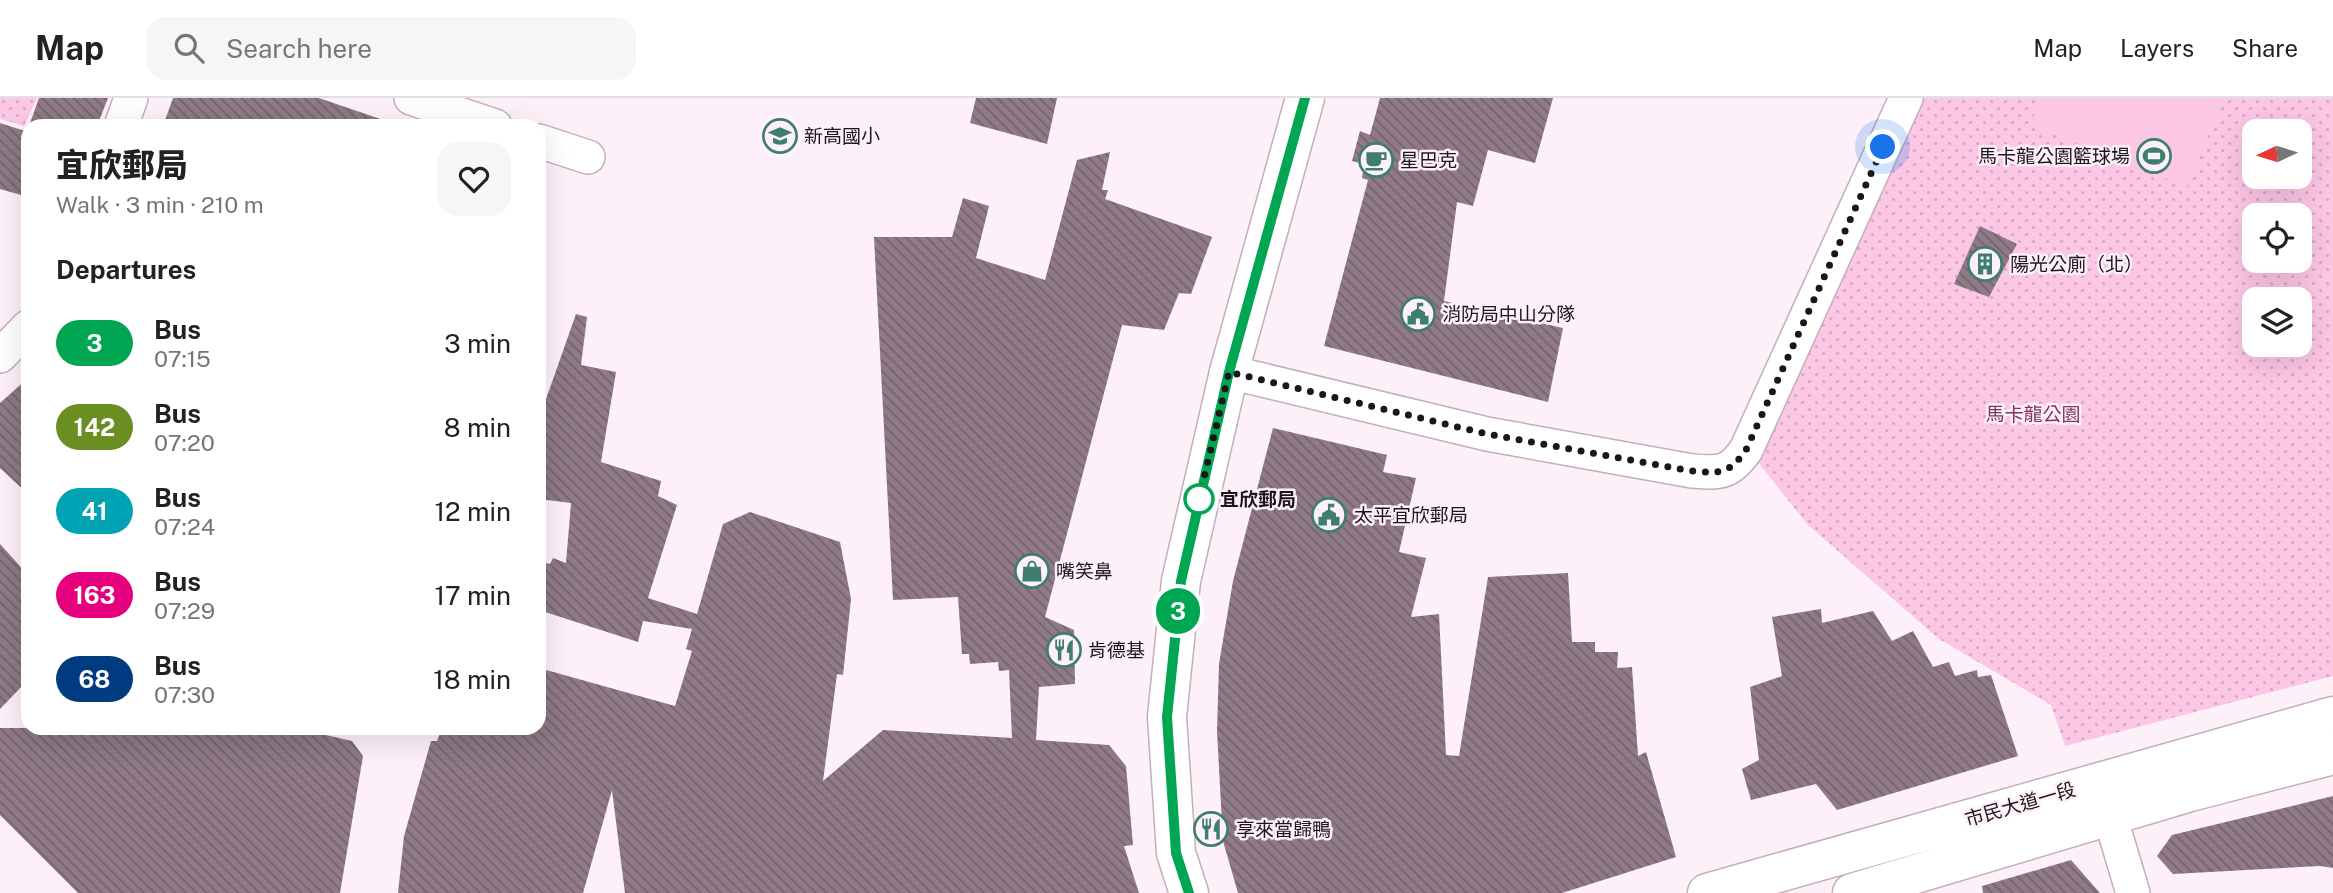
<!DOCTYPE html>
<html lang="en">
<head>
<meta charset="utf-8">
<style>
	:root { --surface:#fff; --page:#f6f6f6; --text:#222; --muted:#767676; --line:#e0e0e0 }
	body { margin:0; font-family:"Public Sans","Noto Sans TC",sans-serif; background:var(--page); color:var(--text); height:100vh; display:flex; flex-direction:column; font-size:26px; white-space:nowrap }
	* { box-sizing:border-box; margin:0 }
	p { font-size:23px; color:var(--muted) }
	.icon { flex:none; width:38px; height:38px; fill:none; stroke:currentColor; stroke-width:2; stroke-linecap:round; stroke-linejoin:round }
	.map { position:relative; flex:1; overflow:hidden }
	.panel { position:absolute; left:21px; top:21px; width:525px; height:616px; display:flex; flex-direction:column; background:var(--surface); border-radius:21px; box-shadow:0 7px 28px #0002 }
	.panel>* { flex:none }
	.badge { padding:0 14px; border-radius:23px; font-size:24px; line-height:46px }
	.needle { width:46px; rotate:266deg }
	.fabs { position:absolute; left:2242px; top:21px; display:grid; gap:14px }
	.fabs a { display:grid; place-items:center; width:70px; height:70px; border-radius:14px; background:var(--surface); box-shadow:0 7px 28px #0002; font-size:35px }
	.you { position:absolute; width:35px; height:35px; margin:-18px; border:5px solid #fff; border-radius:50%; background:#1a73e8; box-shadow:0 0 0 10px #1a73e833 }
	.map>.badge { position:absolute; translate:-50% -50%; box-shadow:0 0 0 4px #fff }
	h2 { padding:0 35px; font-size:26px; line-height:63px }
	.round { display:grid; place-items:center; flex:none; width:74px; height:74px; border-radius:21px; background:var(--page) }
	.summary { display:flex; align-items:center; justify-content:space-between; height:119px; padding:0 35px }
	h1 { font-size:33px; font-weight:800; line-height:52px }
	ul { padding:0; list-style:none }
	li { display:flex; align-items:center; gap:21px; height:84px; padding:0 35px }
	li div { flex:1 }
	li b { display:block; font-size:26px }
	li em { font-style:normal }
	li .badge { min-width:77px; font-weight:700; text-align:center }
	header { display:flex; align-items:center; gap:42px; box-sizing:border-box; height:98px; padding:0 35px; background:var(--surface); border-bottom:2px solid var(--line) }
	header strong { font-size:33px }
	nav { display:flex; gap:38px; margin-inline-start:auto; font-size:24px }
	.search { width:490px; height:63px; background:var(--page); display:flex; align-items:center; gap:18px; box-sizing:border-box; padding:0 24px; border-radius:21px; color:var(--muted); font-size:26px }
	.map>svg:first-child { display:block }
	.park { fill:url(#park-dots); fill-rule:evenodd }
	.pitch { fill:#fcc6e5 }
	.building { fill:url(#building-back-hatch) }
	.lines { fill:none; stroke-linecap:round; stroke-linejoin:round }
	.minor-casing { stroke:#c3aeba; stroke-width:36 }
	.tertiary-casing { stroke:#c3aeba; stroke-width:41 }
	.minor { stroke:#fff; stroke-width:33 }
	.tertiary { stroke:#fff; stroke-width:38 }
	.line-casing { stroke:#fff; stroke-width:16 }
	.line { stroke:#00a651; stroke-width:10 }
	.walk { stroke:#1d1519; stroke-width:7; stroke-dasharray:0 12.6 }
	.stop-dot { fill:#fff; stroke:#00a651; stroke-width:3.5 }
	.labels { text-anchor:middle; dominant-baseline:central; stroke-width:5; stroke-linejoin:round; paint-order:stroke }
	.poi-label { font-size:19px; fill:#1d1519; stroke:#fef0f8; text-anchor:start }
	.park-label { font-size:19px; fill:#813366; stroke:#fef0f8 }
	.stop-label { font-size:19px; font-weight:bold; fill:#1d1519; stroke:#fef0f8; text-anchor:start }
	.street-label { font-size:19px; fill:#1d1519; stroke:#fef0f8 }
</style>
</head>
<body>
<header>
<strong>Map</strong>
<div class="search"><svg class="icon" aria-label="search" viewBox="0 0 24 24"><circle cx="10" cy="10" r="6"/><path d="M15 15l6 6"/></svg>Search here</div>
<nav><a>Map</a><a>Layers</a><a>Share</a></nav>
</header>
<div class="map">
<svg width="2333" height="795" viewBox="0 0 2333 795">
	<defs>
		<pattern id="park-dots" width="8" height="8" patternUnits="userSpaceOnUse" patternTransform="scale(1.75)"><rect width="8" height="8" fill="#fcc6e5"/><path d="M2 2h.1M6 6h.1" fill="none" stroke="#d8a9c4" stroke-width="1.8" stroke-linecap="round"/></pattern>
		<pattern id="building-back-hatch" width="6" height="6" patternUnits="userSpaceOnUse" patternTransform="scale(1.75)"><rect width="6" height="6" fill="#8f7a86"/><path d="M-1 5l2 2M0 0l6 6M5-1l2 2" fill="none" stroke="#74636d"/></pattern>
	</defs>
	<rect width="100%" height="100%" fill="#fef0f8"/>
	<path class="park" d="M 0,0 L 37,0 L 24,28 L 0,21 Z
		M 1922,0 L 2333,0 L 2333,578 L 2065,648 L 2051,607 L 1939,541 L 1807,426 L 1757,363 ZM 2254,33 L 2300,33 L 2300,79 L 2254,79 ZM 2254,117 L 2300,117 L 2300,163 L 2254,163 ZM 2254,201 L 2300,201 L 2300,247 L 2254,247 Z"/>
	<path class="pitch" d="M 2041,0 L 2224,0 L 2187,89 L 2030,27 Z"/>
	<path class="building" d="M 39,0 L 108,0 L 97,28 L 29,28 Z
		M 173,0 L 319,0 L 389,24 L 388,28 L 163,28 Z
		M 976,0 L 1057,0 L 1047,46 L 970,25 Z
		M 1380,0 L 1553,0 L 1535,65 L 1488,52 L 1473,108 L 1457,104 L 1444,203 L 1563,230 L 1548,304 L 1324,248 L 1368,82 L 1362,80 L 1364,66 L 1352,63 L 1360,33 L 1370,37 Z
		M 0,25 L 28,34 L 28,99 L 0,91 Z
		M 1110,54 L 1102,92 L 1108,92 L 1105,101 L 1212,139 L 1191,196 L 1179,195 L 1164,232 L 1122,227 L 1045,519 L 1074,532 L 1075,586 L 1039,589 L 1036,642 L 1109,647 L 1126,668 L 1133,747 L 1124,748 L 1139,795 L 625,795 L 612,692 L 583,795 L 398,795 L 404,738 L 431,643 L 437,643 L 442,630 L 539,630 L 539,570 L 675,608 L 692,553 L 686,551 L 692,531 L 643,523 L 638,544 L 539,512 L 539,463 L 550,466 L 553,460 L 566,465 L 571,405 L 539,401 L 539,321 L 576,216 L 587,219 L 581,267 L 616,274 L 601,364 L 661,383 L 658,398 L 677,407 L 648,500 L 697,516 L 723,426 L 750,414 L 840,444 L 851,501 L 843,577 L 837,576 L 823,683 L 883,632 L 1012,640 L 1009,572 L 999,573 L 998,564 L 970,566 L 969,556 L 962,556 L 958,499 L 893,502 L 874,139 L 952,139 L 963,100 L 989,108 L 976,160 L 1045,182 L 1077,62 Z
		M 1980,128 L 2017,146 L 1989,199 L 1954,186 Z
		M 28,280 L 28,396 L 0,370 L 0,305 Z
		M 1273,330 L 1387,357 L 1383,374 L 1416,380 L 1399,454 L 1426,460 L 1411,519 L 1439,516 L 1446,657 L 1459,658 L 1488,479 L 1568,475 L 1572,544 L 1595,544 L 1595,554 L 1618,554 L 1617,570 L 1632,569 L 1638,658 L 1646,654 L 1676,759 L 1562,795 L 1238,795 L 1223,743 L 1217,633 L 1219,566 L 1233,483 Z
		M 0,446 L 28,477 L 28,582 L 0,611 Z
		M 1821,511 L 1822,525 L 1873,513 L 1892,543 L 1913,533 L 1933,569 L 1949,564 L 1955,578 L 1977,572 L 1978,579 L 1991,577 L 2018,658 L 1837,712 L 1816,686 L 1751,702 L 1742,671 L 1759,662 L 1750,589 L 1782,578 L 1772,519 Z
		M 0,630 L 295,630 L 352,643 L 363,658 L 340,795 L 78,795 L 0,717 Z
		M 2333,698 L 2333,770 L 2320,768 L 2173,776 L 2157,758 L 2172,737 Z
		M 2071,762 L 2100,795 L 1983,795 L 1982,788 Z"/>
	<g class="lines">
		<g class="minor-casing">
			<path id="minor" d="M 411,0 L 495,28
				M 121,28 L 131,0
				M 539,43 L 588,59
				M 0,258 L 28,229
				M 1229,274 L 1487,336 L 1692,373 C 1720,375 1729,376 1746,352 L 1906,0
				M 2104,693 L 2110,718 L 2133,795"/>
		</g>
		<g class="tertiary-casing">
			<path id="tertiary" d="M 1189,795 L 1176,755 L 1167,619 L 1181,483 L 1229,274 L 1305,0
				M 1707,795 L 2333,618
				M 1852,795 L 2190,694 L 2333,657"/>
		</g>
		<use href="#minor" class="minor"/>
		<use href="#tertiary" class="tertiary"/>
	</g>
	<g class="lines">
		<g class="line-casing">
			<path id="line" d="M 1189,795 L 1176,755 L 1167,619 L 1181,483 L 1229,274 L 1305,0"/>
		</g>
		<use href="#line" class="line"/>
		<path class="walk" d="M 1199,401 L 1229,274 L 1487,336 L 1692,373 C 1721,375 1728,377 1746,352 L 1883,49"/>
	</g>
	<defs>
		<g id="school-ring" transform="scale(1.75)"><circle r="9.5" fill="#fef0f8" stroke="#3e7e6d" stroke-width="1.5"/><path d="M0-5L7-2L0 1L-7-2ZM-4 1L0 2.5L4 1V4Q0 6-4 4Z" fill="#3e7e6d"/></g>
		<g id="stadium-ring" transform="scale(1.75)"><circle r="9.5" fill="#fef0f8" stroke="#3e7e6d" stroke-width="1.5"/><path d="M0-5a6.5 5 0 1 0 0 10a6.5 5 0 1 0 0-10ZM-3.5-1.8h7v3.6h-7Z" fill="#3e7e6d"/></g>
		<g id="cafe-ring" transform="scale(1.75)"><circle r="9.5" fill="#fef0f8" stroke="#3e7e6d" stroke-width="1.5"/><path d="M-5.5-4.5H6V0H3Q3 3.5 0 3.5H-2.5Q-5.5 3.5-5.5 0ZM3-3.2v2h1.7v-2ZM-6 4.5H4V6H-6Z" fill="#3e7e6d"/></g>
		<g id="building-ring" transform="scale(1.75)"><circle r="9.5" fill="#fef0f8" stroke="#3e7e6d" stroke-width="1.5"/><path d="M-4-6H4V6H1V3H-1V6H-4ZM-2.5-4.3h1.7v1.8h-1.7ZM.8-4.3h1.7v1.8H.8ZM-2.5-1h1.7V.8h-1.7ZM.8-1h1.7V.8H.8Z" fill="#3e7e6d"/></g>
		<g id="civic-ring" transform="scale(1.75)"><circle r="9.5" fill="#fef0f8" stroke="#3e7e6d" stroke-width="1.5"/><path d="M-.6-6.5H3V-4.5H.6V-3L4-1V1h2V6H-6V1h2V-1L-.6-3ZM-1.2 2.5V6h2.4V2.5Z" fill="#3e7e6d"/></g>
		<g id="shop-ring" transform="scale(1.75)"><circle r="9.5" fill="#fef0f8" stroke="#3e7e6d" stroke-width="1.5"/><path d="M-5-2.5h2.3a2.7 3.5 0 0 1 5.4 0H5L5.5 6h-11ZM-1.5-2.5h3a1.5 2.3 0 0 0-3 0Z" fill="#3e7e6d"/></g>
		<g id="restaurant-ring" transform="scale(1.75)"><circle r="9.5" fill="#fef0f8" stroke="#3e7e6d" stroke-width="1.5"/><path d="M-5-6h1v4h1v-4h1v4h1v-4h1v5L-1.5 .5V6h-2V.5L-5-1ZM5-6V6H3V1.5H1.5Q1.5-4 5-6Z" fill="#3e7e6d"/></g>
	</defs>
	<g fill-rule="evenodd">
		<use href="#school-ring" x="780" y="38"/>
		<use href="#stadium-ring" x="2154" y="58"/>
		<use href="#cafe-ring" x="1376" y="62"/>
		<use href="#building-ring" x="1985" y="166"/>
		<use href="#civic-ring" x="1418" y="216"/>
		<use href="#civic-ring" x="1329" y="417"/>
		<use href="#shop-ring" x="1032" y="473"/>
		<use href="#restaurant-ring" x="1064" y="552"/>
		<use href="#restaurant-ring" x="1211" y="731"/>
	</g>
	<circle class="stop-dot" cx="1199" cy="401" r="14"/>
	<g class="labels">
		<g class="poi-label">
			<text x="804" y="38">新高國小</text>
			<text x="2130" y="58" text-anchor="end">馬卡龍公園籃球場</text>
			<text x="1400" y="62">星巴克</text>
			<text x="2010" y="166">陽光公廁（北）</text>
			<text x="1442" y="216">消防局中山分隊</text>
			<text x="1354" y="417">太平宜欣郵局</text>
			<text x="1056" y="473">嘴笑鼻</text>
			<text x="1088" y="552">肯德基</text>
			<text x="1236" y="731">享來當歸鴨</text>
		</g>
		<g class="park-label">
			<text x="2033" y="316">馬卡龍公園</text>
		</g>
		<g class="stop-label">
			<text x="1220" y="401">宜欣郵局</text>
		</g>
		<g class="street-label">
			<text transform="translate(2020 706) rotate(-16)">市民大道一段</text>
		</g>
	</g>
</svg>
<div class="fabs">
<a><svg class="needle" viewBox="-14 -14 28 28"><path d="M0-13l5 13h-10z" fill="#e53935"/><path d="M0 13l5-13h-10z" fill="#767676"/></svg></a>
<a><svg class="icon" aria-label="locate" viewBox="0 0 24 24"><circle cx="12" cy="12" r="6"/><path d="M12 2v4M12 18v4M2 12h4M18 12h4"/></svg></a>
<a><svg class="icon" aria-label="layers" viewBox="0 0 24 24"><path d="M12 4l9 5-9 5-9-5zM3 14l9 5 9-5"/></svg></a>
</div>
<div class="you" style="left:1883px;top:49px"></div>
<b class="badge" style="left:1178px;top:513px;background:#00a651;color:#fff">3</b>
<section class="panel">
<div class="summary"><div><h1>宜欣郵局</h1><p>Walk · 3 min · 210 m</p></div><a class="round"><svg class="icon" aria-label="heart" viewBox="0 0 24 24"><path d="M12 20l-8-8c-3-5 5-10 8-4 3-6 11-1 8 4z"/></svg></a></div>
<h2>Departures</h2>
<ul>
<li><span class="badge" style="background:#00a651;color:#fff">3</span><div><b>Bus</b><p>07:15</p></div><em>3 min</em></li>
<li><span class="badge" style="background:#6b8e23;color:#fff">142</span><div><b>Bus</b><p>07:20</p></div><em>8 min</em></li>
<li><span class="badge" style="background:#00a3b4;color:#fff">41</span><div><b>Bus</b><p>07:24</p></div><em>12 min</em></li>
<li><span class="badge" style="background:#e6007e;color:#fff">163</span><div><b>Bus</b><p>07:29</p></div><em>17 min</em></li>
<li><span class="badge" style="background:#003b80;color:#fff">68</span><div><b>Bus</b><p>07:30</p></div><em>18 min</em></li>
</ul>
</section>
</div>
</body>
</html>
